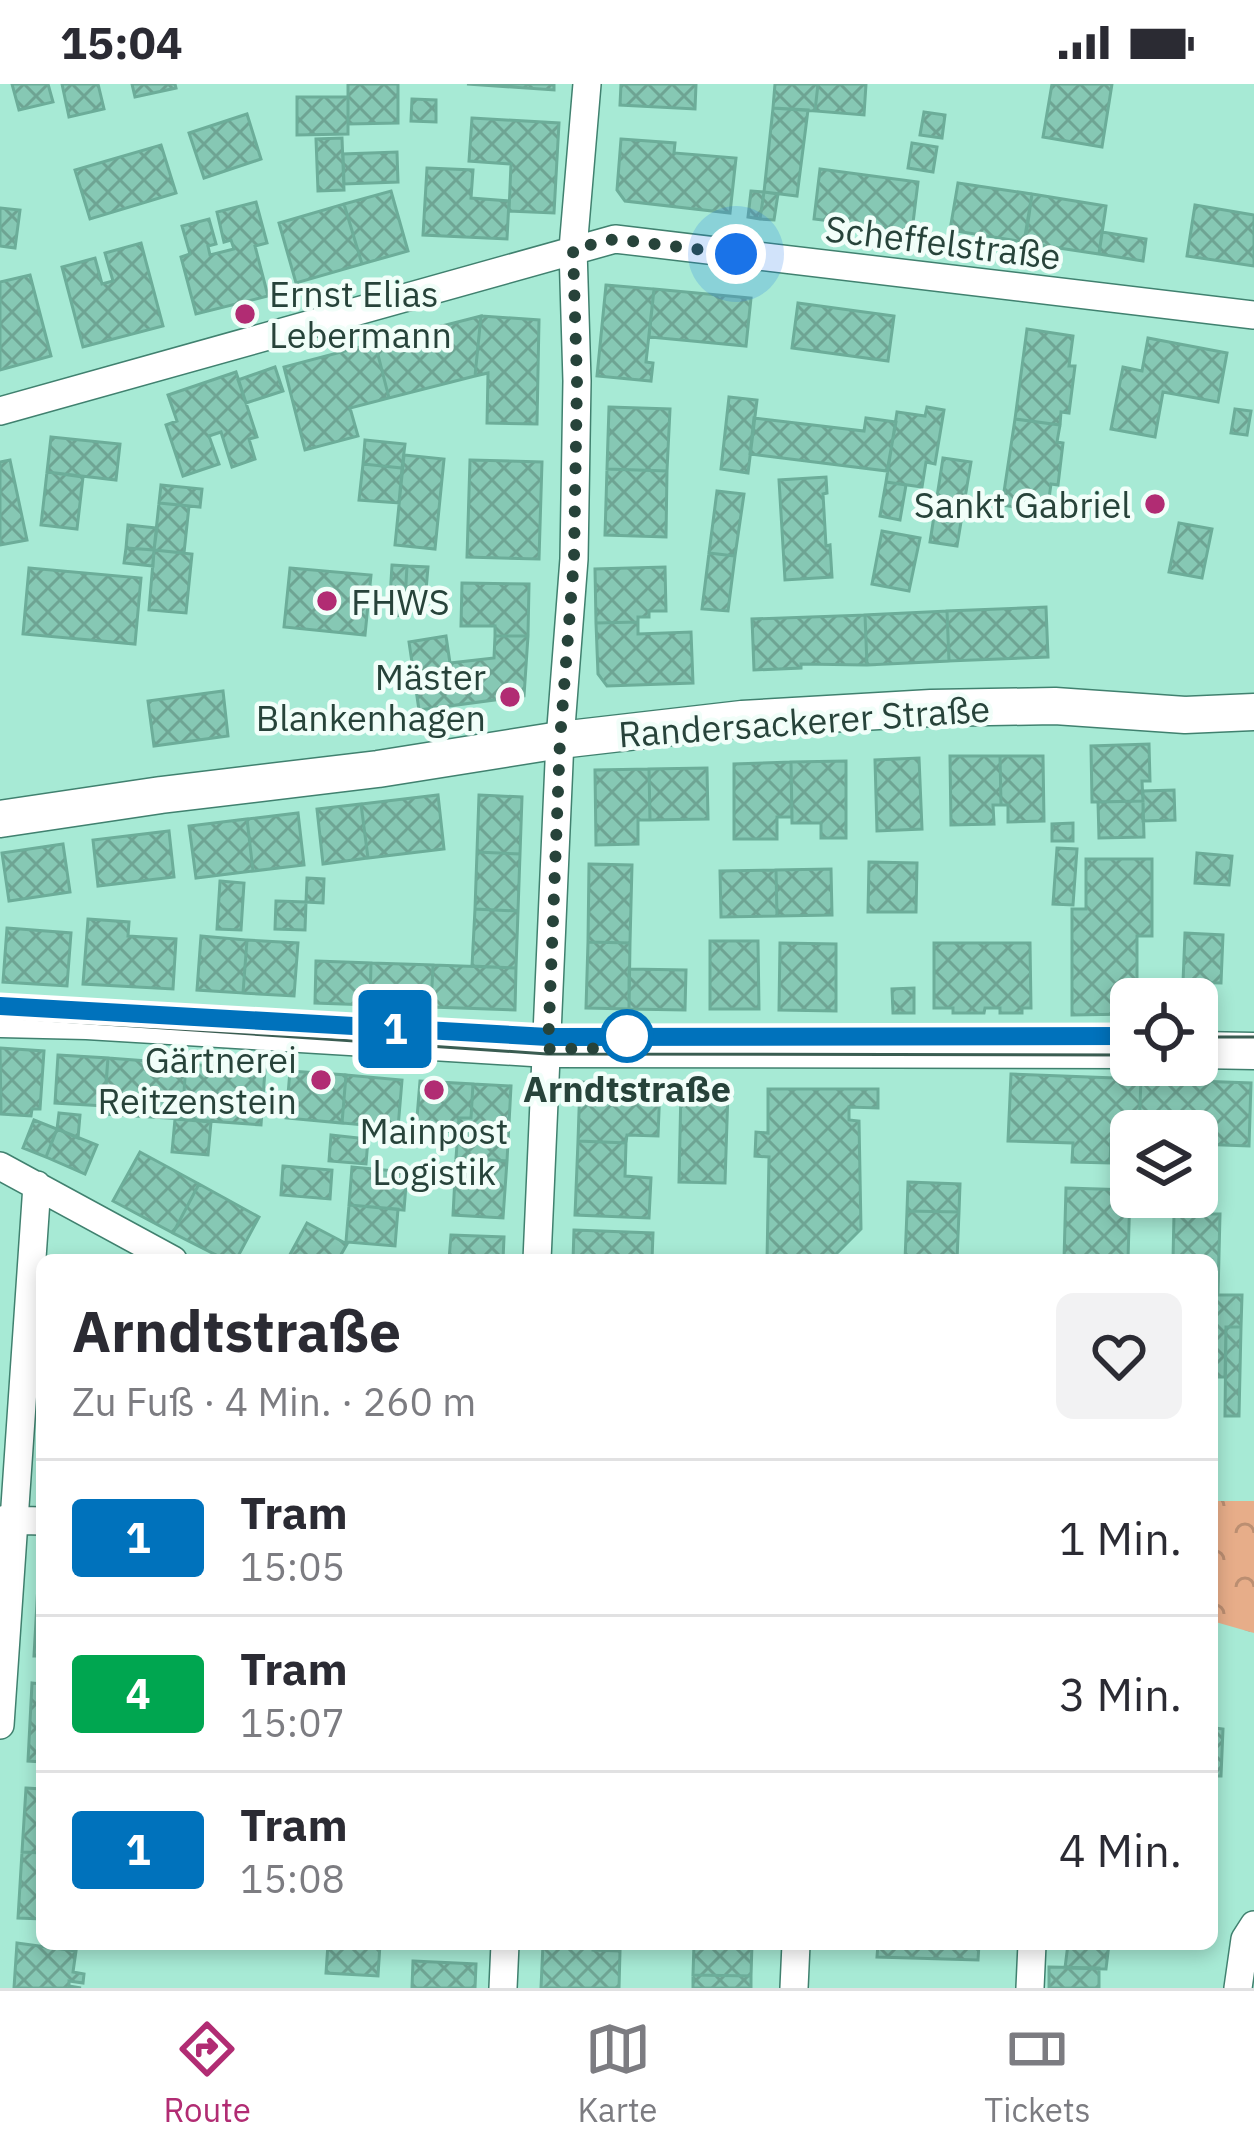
<!DOCTYPE html>
<html lang="de">
<head>
<meta charset="utf-8">
<style>
	:root { --surface:#fff; --page:#f2f2f3; --text:#2b2b33; --muted:#7c7c81; --line:#e1e1e2; --accent:#b12c73 }
	body { margin:0; font-family:"IBM Plex Sans",sans-serif; background:var(--page); color:var(--text); height:100vh; display:flex; flex-direction:column; font-size:45px; white-space:nowrap }
	* { box-sizing:border-box; margin:0 }
	p { font-size:39px; color:var(--muted) }
	.icon { flex:none; width:66px; height:66px; fill:none; stroke:currentColor; stroke-width:2; stroke-linecap:round; stroke-linejoin:round }
	.map { position:relative; flex:1; overflow:hidden }
	.side { position:absolute; left:36px; top:1170px; width:1182px; height:696px; display:flex; flex-direction:column; background:var(--surface); border-radius:18px; box-shadow:0 6px 18px #0003 }
	.side>* { flex:none }
	.badge { padding:0 24px; border-radius:9px; font-size:42px; line-height:78px }
	.tools { position:absolute; left:1110px; top:894px; display:grid; gap:24px }
	.tools a { display:grid; place-items:center; width:108px; height:108px; border-radius:18px; background:var(--surface); box-shadow:0 6px 18px #0003; font-size:60px }
	.you { position:absolute; width:60px; height:60px; margin:-30px; border:9px solid #fff; border-radius:50%; background:#1a73e8; box-shadow:0 0 0 18px #1a73e833 }
	.map>.badge { position:absolute; translate:-50% -50%; box-shadow:0 0 0 6px #fff }
	.round { display:grid; place-items:center; flex:none; width:126px; height:126px; border-radius:18px; background:var(--page) }
	.head { display:flex; align-items:center; justify-content:space-between; height:204px; padding:0 36px }
	h1 { font-size:57px; font-weight:700; line-height:90px }
	ul { padding:0; list-style:none }
	li { display:flex; align-items:center; gap:36px; height:156px; padding:0 36px; border-top:3px solid var(--line) }
	li div { flex:1 }
	li b { display:block; font-size:45px }
	li em { font-style:normal }
	li .badge { min-width:132px; font-weight:700; text-align:center }
	.status { display:flex; justify-content:space-between; align-items:center; height:84px; padding:0 60px; background:var(--surface); direction:ltr }
	.status svg { height:33px; fill:currentColor }
	.dock { display:flex; justify-content:space-around; align-items:center; height:168px; border-top:3px solid var(--line); background:var(--surface); font-size:33px; color:var(--muted) }
	.dock a { display:grid; justify-items:center; gap:6px }
	.dock .selected { color:var(--accent) }
	.map>svg:first-child { display:block }
	.park { fill:url(#park-crowns) }
	.building { fill:url(#building-cross-hatch); stroke:#6cad99; stroke-width:3 }
	.lines { fill:none; stroke-linecap:round; stroke-linejoin:round }
	.minor-casing { stroke:#40816f; stroke-width:30 }
	.tertiary-casing { stroke:#40816f; stroke-width:39 }
	.minor { stroke:#fff; stroke-width:27 }
	.tertiary { stroke:#fff; stroke-width:36 }
	.tram { stroke:#3a5c51; stroke-width:3 }
	.line-casing { stroke:#fff; stroke-width:27 }
	.line { stroke:#0072bc; stroke-width:18 }
	.walk { stroke:#27433a; stroke-width:12; stroke-dasharray:0 21.6 }
	.poi-dot { fill:#b12c73; stroke:#f1fef9; stroke-width:4.5 }
	.stop-dot { fill:#fff; stroke:#0072bc; stroke-width:6 }
	.labels { text-anchor:middle; dominant-baseline:central; stroke-width:9; stroke-linejoin:round; paint-order:stroke }
	.street-label { font-size:36px; fill:#27433a; stroke:#f1fef9 }
	.poi-label { font-size:36px; fill:#27433a; stroke:#f1fef9; text-anchor:end }
	.stop-label { font-size:36px; font-weight:bold; fill:#27433a; stroke:#f1fef9 }
</style>
</head>
<body>
<div class="status"><b>15:04</b><svg viewBox="0 0 49 12"><path d="M0 12V9h3v3zM5 12V6h3v6zM10 12V3h3v9zM15 12V0h3v12zM26 1h20v11H26zM47 4h2v5h-2z"/></svg></div>
<div class="map">
<svg width="1254" height="1904" viewBox="0 0 1254 1904">
	<defs>
		<pattern id="park-crowns" width="20" height="18" patternUnits="userSpaceOnUse" patternTransform="scale(3)"><rect width="20" height="18" fill="#e7ad89"/><path d="M2 6a3 3 0 1 1 6 0M12 15a3 3 0 1 1 6 0" fill="none" stroke="#bb8e71"/></pattern>
		<pattern id="building-cross-hatch" width="8" height="8" patternUnits="userSpaceOnUse" patternTransform="scale(3)"><rect width="8" height="8" fill="#86c8b4"/><path d="M0 0l8 8M0 8l8-8" fill="none" stroke="#6ea493"/></pattern>
	</defs>
	<rect width="100%" height="100%" fill="#a7ead5"/>
	<path class="park" d="M 1212,1417 L 1254,1417 L 1254,1549 L 1212,1537 Z"/>
	<path class="building" d="M 12,0 L 48,0 L 53,18 L 19,26 Z
		M 62,0 L 98,0 L 104,25 L 69,33 Z
		M 132,0 L 175,0 L 176,4 L 135,13 Z
		M 348,0 L 398,0 L 398,39 L 348,40 Z
		M 467,0 L 554,0 L 554,6 Z
		M 621,0 L 696,0 L 695,25 L 620,21 Z
		M 775,0 L 818,0 L 815,27 L 773,24 Z
		M 818,0 L 866,0 L 864,31 L 815,27 Z
		M 1052,0 L 1112,0 L 1102,63 L 1043,53 Z
		M 297,13 L 348,13 L 348,50 L 297,51 Z
		M 412,15 L 436,16 L 436,38 L 411,37 Z
		M 773,24 L 808,26 L 797,112 L 764,108 Z
		M 924,28 L 945,31 L 942,54 L 920,51 Z
		M 247,30 L 261,75 L 204,94 L 189,49 Z
		M 472,34 L 559,39 L 554,129 L 509,127 L 511,80 L 469,77 Z
		M 342,54 L 344,106 L 318,107 L 316,55 Z
		M 621,55 L 675,59 L 674,69 L 736,74 L 730,129 L 625,117 L 617,106 Z
		M 912,59 L 937,63 L 933,88 L 908,84 Z
		M 161,61 L 176,109 L 90,135 L 75,86 Z
		M 397,68 L 398,98 L 344,100 L 343,70 Z
		M 427,84 L 473,86 L 471,114 L 509,117 L 507,155 L 423,151 Z
		M 820,85 L 918,98 L 912,147 L 814,135 Z
		M 958,99 L 1032,110 L 1024,158 L 950,146 Z
		M 391,107 L 408,167 L 362,180 L 344,120 Z
		M 751,107 L 764,108 L 760,135 L 748,133 Z
		M 764,108 L 778,110 L 774,136 L 760,135 Z
		M 1032,110 L 1106,122 L 1099,170 L 1025,159 Z
		M 256,118 L 267,159 L 255,162 L 268,212 L 196,230 L 181,173 L 190,170 L 182,142 L 209,135 L 216,160 L 208,162 L 210,171 L 234,165 L 231,156 L 224,158 L 217,128 Z
		M 344,120 L 362,180 L 296,199 L 279,139 Z
		M 1195,121 L 1254,131 L 1254,182 L 1187,172 Z
		M 0,124 L 20,126 L 15,164 L 0,162 Z
		M 1102,148 L 1146,155 L 1143,177 L 1099,170 Z
		M 141,159 L 163,242 L 83,263 L 62,183 L 95,174 L 102,200 L 113,197 L 105,169 Z
		M 30,191 L 51,272 L 0,286 L 0,198 Z
		M 606,201 L 654,205 L 646,278 L 653,279 L 651,297 L 597,292 Z
		M 654,205 L 751,214 L 746,262 L 649,253 Z
		M 798,219 L 894,232 L 888,277 L 792,264 Z
		M 481,232 L 475,292 L 389,314 L 375,259 Z
		M 481,232 L 539,236 L 537,340 L 487,339 L 488,289 L 475,292 Z
		M 1027,245 L 1073,252 L 1069,282 L 1075,282 L 1069,329 L 1061,328 L 1060,341 L 1015,335 Z
		M 1148,254 L 1227,269 L 1218,318 L 1163,308 L 1155,353 L 1111,345 L 1123,283 L 1142,287 Z
		M 375,259 L 389,314 L 350,324 L 358,352 L 305,366 L 284,283 Z
		M 275,283 L 283,307 L 246,319 L 238,296 Z
		M 236,288 L 257,353 L 249,355 L 255,375 L 232,383 L 221,348 L 209,352 L 219,380 L 183,392 L 166,341 L 177,337 L 168,311 Z
		M 729,313 L 757,316 L 748,389 L 721,385 Z
		M 609,323 L 670,325 L 667,387 L 607,385 Z
		M 927,323 L 944,326 L 935,380 L 926,378 L 922,403 L 886,398 L 897,328 L 925,332 Z
		M 1235,325 L 1251,327 L 1247,351 L 1231,349 Z
		M 754,334 L 864,347 L 866,334 L 896,338 L 887,387 L 750,370 Z
		M 1015,335 L 1060,341 L 1057,358 L 1063,359 L 1058,401 L 1051,400 L 1047,428 L 1002,421 Z
		M 51,353 L 120,360 L 116,396 L 47,388 Z
		M 365,356 L 405,360 L 402,384 L 363,380 Z
		M 404,371 L 444,375 L 435,465 L 395,461 Z
		M 943,374 L 971,378 L 957,462 L 930,458 Z
		M 10,376 L 27,456 L 0,461 L 0,378 Z
		M 470,376 L 542,378 L 539,475 L 467,473 Z
		M 363,380 L 402,384 L 399,419 L 359,416 Z
		M 607,385 L 667,387 L 666,453 L 605,451 Z
		M 47,388 L 83,393 L 77,445 L 41,441 Z
		M 826,393 L 827,409 L 823,410 L 826,462 L 830,461 L 832,493 L 785,496 L 779,396 Z
		M 886,398 L 906,401 L 900,436 L 880,432 Z
		M 161,401 L 202,405 L 200,423 L 159,419 Z
		M 717,407 L 744,410 L 735,472 L 709,469 Z
		M 159,419 L 189,422 L 184,469 L 154,466 Z
		M 1179,439 L 1212,445 L 1202,494 L 1169,488 Z
		M 128,441 L 157,444 L 154,466 L 126,464 Z
		M 882,447 L 920,454 L 909,507 L 872,500 Z
		M 126,464 L 154,466 L 153,482 L 124,479 Z
		M 154,466 L 192,470 L 186,529 L 149,526 Z
		M 709,469 L 735,472 L 728,527 L 702,525 Z
		M 392,481 L 407,482 L 404,532 L 389,531 Z
		M 407,482 L 428,483 L 425,518 L 405,517 Z
		M 665,483 L 666,527 L 649,527 L 649,533 L 638,533 L 638,538 L 596,539 L 595,485 Z
		M 29,484 L 141,494 L 135,560 L 23,550 Z
		M 290,484 L 371,491 L 365,551 L 284,543 Z
		M 462,499 L 529,500 L 528,552 L 495,552 L 495,542 L 461,542 Z
		M 1046,523 L 1048,573 L 949,577 L 947,527 Z
		M 947,527 L 949,577 L 867,581 L 865,531 Z
		M 865,531 L 867,581 L 801,580 L 801,584 L 754,586 L 752,535 Z
		M 638,538 L 638,550 L 691,548 L 693,599 L 607,602 L 598,590 L 596,539 Z
		M 446,552 L 450,579 L 494,574 L 495,552 L 528,552 L 524,612 L 419,626 L 409,558 Z
		M 223,607 L 228,652 L 154,662 L 148,617 Z
		M 1149,660 L 1150,697 L 1142,697 L 1143,717 L 1092,718 L 1091,662 Z
		M 950,672 L 1000,672 L 1001,721 L 993,721 L 994,740 L 951,741 Z
		M 1000,672 L 1043,672 L 1044,737 L 1008,738 L 1008,721 L 1001,721 Z
		M 919,674 L 922,745 L 877,747 L 875,676 Z
		M 846,677 L 846,754 L 821,754 L 821,739 L 792,739 L 791,678 Z
		M 791,678 L 792,733 L 777,733 L 777,755 L 734,755 L 734,680 Z
		M 707,684 L 708,735 L 650,736 L 649,685 Z
		M 649,685 L 650,736 L 638,736 L 638,760 L 596,761 L 595,686 Z
		M 1174,706 L 1175,736 L 1143,737 L 1143,707 Z
		M 438,711 L 444,765 L 368,774 L 361,720 Z
		M 479,711 L 522,713 L 520,770 L 477,768 Z
		M 1143,717 L 1144,753 L 1099,754 L 1098,718 Z
		M 361,720 L 368,774 L 323,780 L 317,725 Z
		M 298,729 L 304,781 L 253,787 L 247,735 Z
		M 247,735 L 253,787 L 196,794 L 189,742 Z
		M 1073,739 L 1073,757 L 1052,757 L 1052,740 Z
		M 169,747 L 174,793 L 98,802 L 93,756 Z
		M 63,760 L 70,808 L 9,817 L 2,769 Z
		M 1057,764 L 1077,765 L 1073,821 L 1053,820 Z
		M 477,768 L 520,770 L 518,827 L 475,825 Z
		M 1197,769 L 1232,772 L 1229,801 L 1195,799 Z
		M 1086,775 L 1152,775 L 1152,852 L 1137,852 L 1137,915 L 1131,915 L 1131,930 L 1072,931 L 1072,825 L 1086,825 Z
		M 869,778 L 917,779 L 916,828 L 868,828 Z
		M 589,780 L 632,781 L 630,859 L 588,858 Z
		M 831,785 L 832,831 L 777,832 L 776,786 Z
		M 776,786 L 777,832 L 721,833 L 720,787 Z
		M 307,794 L 324,795 L 323,819 L 306,818 Z
		M 220,797 L 244,799 L 241,846 L 217,845 Z
		M 276,817 L 306,818 L 305,846 L 275,845 Z
		M 475,825 L 518,827 L 516,884 L 472,882 Z
		M 88,835 L 129,838 L 128,852 L 176,855 L 173,905 L 83,900 Z
		M 7,844 L 71,849 L 67,902 L 3,898 Z
		M 1185,849 L 1223,851 L 1221,899 L 1183,898 Z
		M 201,852 L 247,856 L 243,909 L 197,906 Z
		M 247,856 L 298,859 L 294,912 L 243,909 Z
		M 710,857 L 758,857 L 759,925 L 710,925 Z
		M 588,858 L 630,859 L 629,925 L 586,924 Z
		M 780,859 L 836,860 L 836,927 L 779,926 Z
		M 934,859 L 1030,859 L 1031,924 L 1022,924 L 1022,929 L 1000,929 L 1000,924 L 985,924 L 984,929 L 953,929 L 953,924 L 934,924 Z
		M 316,877 L 371,879 L 370,921 L 315,919 Z
		M 371,879 L 433,881 L 431,923 L 370,921 Z
		M 433,881 L 516,884 L 515,926 L 431,923 Z
		M 629,885 L 686,886 L 685,926 L 629,925 Z
		M 914,904 L 914,929 L 893,929 L 892,905 Z
		M 0,964 L 44,967 L 40,1025 L 32,1025 L 31,1032 L 1,1030 Z
		M 58,971 L 108,974 L 104,1022 L 55,1019 Z
		M 108,974 L 186,980 L 182,1035 L 104,1030 Z
		M 186,980 L 265,986 L 261,1041 L 182,1035 Z
		M 290,987 L 346,991 L 342,1039 L 286,1034 Z
		M 1011,990 L 1141,995 L 1139,1047 L 1131,1047 L 1131,1057 L 1111,1056 L 1110,1079 L 1072,1078 L 1073,1059 L 1008,1057 Z
		M 346,991 L 402,996 L 398,1044 L 342,1039 Z
		M 1141,995 L 1251,999 L 1249,1062 L 1197,1060 L 1197,1047 L 1139,1047 Z
		M 420,997 L 473,1000 L 471,1034 L 459,1034 L 458,1048 L 416,1046 Z
		M 580,998 L 660,1002 L 658,1052 L 627,1051 L 626,1059 L 578,1057 Z
		M 473,1000 L 511,1002 L 507,1077 L 456,1074 L 459,1034 L 471,1034 Z
		M 681,1005 L 728,1007 L 725,1099 L 679,1098 Z
		M 768,1005 L 878,1005 L 878,1024 L 849,1023 L 849,1036 L 859,1037 L 861,1145 L 830,1176 L 767,1176 L 769,1073 L 755,1072 L 756,1048 L 768,1049 Z
		M 59,1029 L 80,1031 L 78,1054 L 57,1045 Z
		M 175,1035 L 211,1038 L 208,1071 L 172,1068 Z
		M 34,1036 L 57,1045 L 46,1073 L 23,1064 Z
		M 57,1045 L 97,1061 L 85,1090 L 46,1073 Z
		M 331,1051 L 368,1055 L 366,1080 L 329,1077 Z
		M 578,1057 L 626,1059 L 625,1092 L 651,1094 L 649,1134 L 575,1131 Z
		M 140,1068 L 199,1100 L 173,1149 L 113,1117 Z
		M 456,1074 L 507,1077 L 503,1134 L 453,1131 Z
		M 283,1082 L 332,1086 L 330,1115 L 281,1111 Z
		M 352,1083 L 407,1088 L 404,1126 L 349,1121 Z
		M 908,1098 L 960,1100 L 959,1128 L 907,1127 Z
		M 199,1100 L 259,1133 L 236,1176 L 226,1176 L 173,1149 Z
		M 1066,1104 L 1130,1106 L 1128,1176 L 1064,1176 Z
		M 349,1121 L 398,1125 L 395,1162 L 346,1158 Z
		M 907,1127 L 959,1128 L 957,1176 L 905,1176 Z
		M 1174,1130 L 1220,1130 L 1218,1211 L 1242,1211 L 1241,1243 L 1226,1243 L 1225,1293 L 1212,1293 L 1212,1176 L 1173,1176 Z
		M 307,1139 L 347,1160 L 338,1176 L 287,1176 Z
		M 574,1146 L 653,1149 L 652,1176 L 573,1176 Z
		M 451,1151 L 504,1153 L 503,1176 L 449,1176 Z
		M 1226,1243 L 1241,1243 L 1239,1332 L 1225,1332 Z
		M 40,1465 L 42,1465 L 42,1572 L 34,1572 Z
		M 32,1599 L 42,1600 L 42,1678 L 28,1677 Z
		M 1212,1624 L 1216,1624 L 1215,1644 L 1223,1645 L 1221,1692 L 1215,1692 L 1214,1710 L 1212,1710 Z
		M 26,1704 L 42,1705 L 42,1769 L 22,1768 Z
		M 22,1768 L 42,1769 L 42,1835 L 18,1834 Z
		M 17,1859 L 76,1867 L 73,1888 L 84,1890 L 83,1899 L 69,1897 L 69,1902 L 81,1904 L 14,1904 Z
		M 328,1860 L 380,1860 L 378,1892 L 326,1889 Z
		M 543,1860 L 593,1860 L 593,1866 L 620,1867 L 619,1904 L 541,1904 Z
		M 694,1860 L 752,1860 L 751,1892 L 693,1891 Z
		M 878,1860 L 979,1860 L 978,1876 L 877,1873 Z
		M 1068,1860 L 1109,1860 L 1106,1885 L 1065,1884 Z
		M 413,1877 L 476,1880 L 475,1904 L 412,1904 Z
		M 1049,1883 L 1099,1884 L 1099,1904 L 1049,1904 Z
		M 693,1891 L 751,1892 L 751,1904 L 693,1904 Z"/>
	<g class="lines">
		<g class="minor-casing">
			<path id="minor" d="M 0,327 L 615,155 L 1254,231
				M 0,1082 L 173,1176
				M 537,1176 L 560,656 L 574,475 L 577,297 L 573,165 L 587,0
				M 0,1436 L 42,1437
				M 0,1641 L 37,1101
				M 503,1904 L 505,1860
				M 794,1904 L 796,1860
				M 1030,1904 L 1032,1860
				M 1238,1904 L 1245,1855 L 1254,1841"/>
		</g>
		<g class="tertiary-casing">
			<path id="tertiary" d="M 0,735 L 161,711 L 378,685 L 560,656 L 742,635 L 931,624 L 1055,622 L 1185,631 L 1254,628
				M 0,935 L 87,937 L 548,965 L 1131,966
				M 1197,966 L 1254,967"/>
		</g>
		<use href="#minor" class="minor"/>
		<use href="#tertiary" class="tertiary"/>
		<path class="tram" d="M 0,933 L 547,970 L 1131,971
			M 711,951 L 1131,952
			M 1197,953 L 1254,953"/>
	</g>
	<g class="lines">
		<g class="line-casing">
			<path id="line" d="M 0,922 L 548,953 L 1131,952"/>
		</g>
		<use href="#line" class="line"/>
		<path class="walk" d="M 627,952 L 640,964 L 548,965 L 560,656 L 574,475 L 577,297 L 573,165 L 615,155 L 736,170"/>
	</g>
	<g class="poi-dot">
		<circle cx="245" cy="230" r="12"/>
		<circle cx="1155" cy="420" r="12"/>
		<circle cx="327" cy="517" r="12"/>
		<circle cx="510" cy="613" r="12"/>
		<circle cx="321" cy="996" r="12"/>
		<circle cx="434" cy="1006" r="12"/>
	</g>
	<circle class="stop-dot" cx="627" cy="952" r="24"/>
	<g class="labels">
		<g class="street-label">
			<text transform="translate(943 158) rotate(7)">Scheffelstraße</text>
			<text transform="translate(804 637) rotate(-4)">Randersackerer Straße</text>
		</g>
		<g class="poi-label">
			<text x="269" y="209" text-anchor="start">Ernst Elias<tspan x="269" dy="41">Lebermann</tspan></text>
			<text x="1131" y="420">Sankt Gabriel</text>
			<text x="351" y="517" text-anchor="start">FHWS</text>
			<text x="486" y="592">Mäster<tspan x="486" dy="41">Blankenhagen</tspan></text>
			<text x="297" y="975">Gärtnerei<tspan x="297" dy="41">Reitzenstein</tspan></text>
			<text x="434" y="1046" text-anchor="middle">Mainpost<tspan x="434" dy="41">Logistik</tspan></text>
		</g>
		<g class="stop-label">
			<text x="627" y="1004">Arndtstraße</text>
		</g>
	</g>
</svg>
<div class="tools">
<a><svg class="icon" aria-label="locate" viewBox="0 0 24 24"><circle cx="12" cy="12" r="6"/><path d="M12 2v4M12 18v4M2 12h4M18 12h4"/></svg></a>
<a><svg class="icon" aria-label="layers" viewBox="0 0 24 24"><path d="M12 4l9 5-9 5-9-5zM3 14l9 5 9-5"/></svg></a>
</div>
<div class="you" style="left:736px;top:170px"></div>
<b class="badge" style="left:395px;top:945px;background:#0072bc;color:#fff">1</b>
<section class="side">
<div class="head"><div><h1>Arndtstraße</h1><p>Zu Fuß · 4 Min. · 260 m</p></div><a class="round"><svg class="icon" aria-label="heart" viewBox="0 0 24 24"><path d="M12 20l-8-8c-3-5 5-10 8-4 3-6 11-1 8 4z"/></svg></a></div>
<ul>
<li><span class="badge" style="background:#0072bc;color:#fff">1</span><div><b>Tram</b><p>15:05</p></div><em>1 Min.</em></li>
<li><span class="badge" style="background:#00a650;color:#fff">4</span><div><b>Tram</b><p>15:07</p></div><em>3 Min.</em></li>
<li><span class="badge" style="background:#0072bc;color:#fff">1</span><div><b>Tram</b><p>15:08</p></div><em>4 Min.</em></li>
</ul>
</section>
</div>
<nav class="dock">
<a class="selected"><svg class="icon" aria-label="directions" viewBox="0 0 24 24"><path d="M12 3l9 9-9 9-9-9zM9 14v-3h6M13 9l2 2-2 2"/></svg>Route</a>
<a><svg class="icon" aria-label="map" viewBox="0 0 24 24"><path d="M3 6l6-2 6 2 6-2v14l-6 2-6-2-6 2zM9 4v14M15 6v14"/></svg>Karte</a>
<a><svg class="icon" aria-label="tickets" viewBox="0 0 24 24"><path d="M3 7h18v10H3zM15 7v10"/></svg>Tickets</a>
</nav>
</body>
</html>
